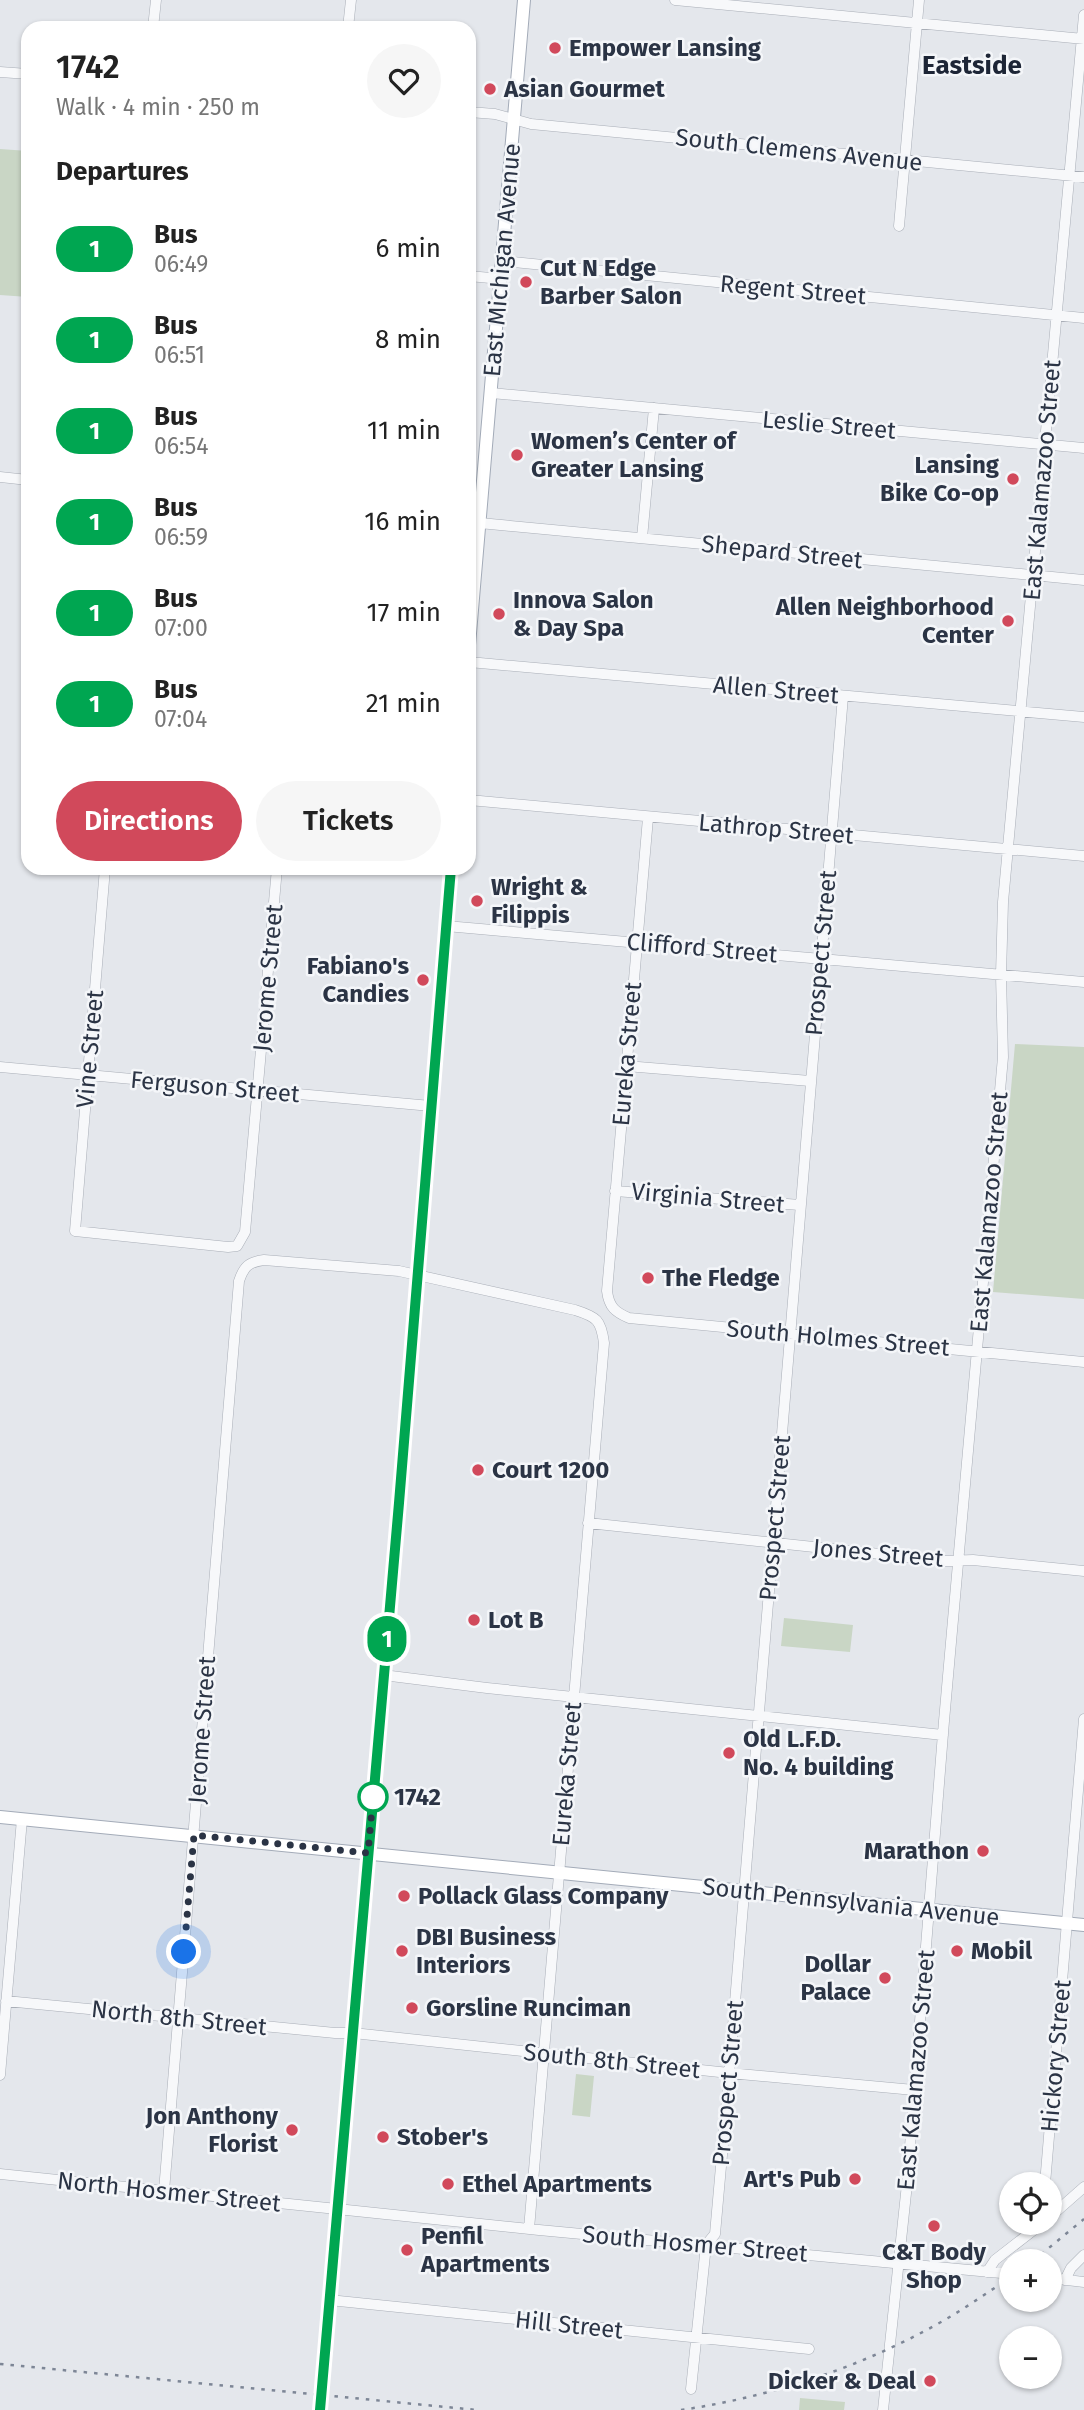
<!DOCTYPE html>
<html lang="en">
<head>
<meta charset="utf-8">
<style>
	:root { --surface:#fff; --page:#f6f6f6; --text:#222; --muted:#767676; --accent:#d1495b }
	body { margin:0; font-family:"Fira Sans",sans-serif; background:var(--page); color:var(--text); height:100vh; display:flex; flex-direction:column; font-size:26px; white-space:nowrap }
	* { box-sizing:border-box; margin:0 }
	p { font-size:23px; color:var(--muted) }
	.icon { flex:none; width:38px; height:38px; fill:none; stroke:currentColor; stroke-width:2; stroke-linecap:round; stroke-linejoin:round }
	.map { position:relative; flex:1; overflow:hidden }
	.drawer { position:absolute; left:21px; top:21px; width:455px; height:854px; display:flex; flex-direction:column; background:var(--surface); border-radius:21px; box-shadow:0 2px 5px #0004 }
	.drawer>* { flex:none }
	.badge { padding:0 14px; border-radius:23px; font-size:24px; line-height:46px }
	.fabs { position:absolute; left:999px; top:2172px; display:grid; gap:14px }
	.fabs a { display:grid; place-items:center; width:63px; height:63px; border-radius:50%; background:var(--surface); box-shadow:0 2px 5px #0004; font-size:35px }
	.you { position:absolute; width:35px; height:35px; margin:-18px; border:5px solid #fff; border-radius:50%; background:#1a73e8; box-shadow:0 0 0 10px #1a73e833 }
	.map>.badge { position:absolute; translate:-50% -50%; box-shadow:0 0 0 4px #fff }
	h2 { padding:0 35px; font-size:26px; line-height:63px }
	.round { display:grid; place-items:center; flex:none; width:74px; height:74px; border-radius:37px; background:var(--page) }
	.headline { display:flex; align-items:center; justify-content:space-between; height:119px; padding:0 35px }
	h1 { font-size:33px; font-weight:600; line-height:52px }
	.cta { display:flex; gap:14px; margin-top:auto; padding:14px 35px }
	.cta a { flex:1; height:80px; border-radius:42px; background:var(--accent); color:#fff; font-size:28px; font-weight:600; line-height:80px; text-align:center }
	.cta a+a { background:var(--page); color:var(--text) }
	ul { padding:0; list-style:none }
	li { display:flex; align-items:center; gap:21px; height:91px; padding:0 35px }
	li div { flex:1 }
	li b { display:block; font-size:26px }
	li em { font-style:normal }
	li .badge { min-width:77px; font-weight:700; text-align:center }
	.map>svg:first-child { display:block }
	.green { fill:#c9d6c5 }
	.lines { fill:none; stroke-linecap:round; stroke-linejoin:round }
	.minor-casing { stroke:#a9aeb7; stroke-width:11 }
	.major-casing { stroke:#a3abb8; stroke-width:14 }
	.minor { stroke:#f7f8fa; stroke-width:10 }
	.major { stroke:#fff; stroke-width:12 }
	.rail { stroke:#7d8696; stroke-width:2.5; stroke-dasharray:3.5 7; stroke-linecap:butt }
	.line-casing { stroke:#fff; stroke-width:16 }
	.line { stroke:#00a651; stroke-width:10 }
	.walk { stroke:#2b3445; stroke-width:7; stroke-dasharray:0 12.6 }
	.poi-dot { fill:#d1495b; stroke:#f4f6f9; stroke-width:2.5 }
	.stop-dot { fill:#fff; stroke:#00a651; stroke-width:3.5 }
	.labels { text-anchor:middle; dominant-baseline:central; stroke-width:5; stroke-linejoin:round; paint-order:stroke }
	.poi-label { font-size:24px; font-weight:bold; fill:#2b3445; stroke:#f4f6f9; text-anchor:start }
	.street-label { font-size:24px; fill:#2b3445; stroke:#f4f6f9 }
	.stop-label { font-size:24px; font-weight:bold; fill:#2b3445; stroke:#f4f6f9; text-anchor:start }
	.neighbourhood-label { font-size:26px; font-weight:bold; fill:#1d2536; stroke:#f4f6f9 }
</style>
</head>
<body>
<div class="map">
<svg width="1084" height="2410" viewBox="0 0 1084 2410">
	<rect width="100%" height="100%" fill="#e4e7ec"/>
	<path class="green" d="M 0,149 L 28,151 L 28,297 L 0,295 Z
		M 1015,1044 L 1084,1047 L 1084,1299 L 993,1292 Z
		M 784,1618 L 853,1625 L 850,1652 L 781,1646 Z
		M 576,2074 L 594,2076 L 590,2117 L 572,2115 Z
		M 800,2398 L 845,2402 L 844,2410 L 799,2410 Z"/>
	<g class="lines">
		<g class="minor-casing">
			<path id="minor" d="M 675,0 L 1084,39
				M 153,28 L 156,0
				M 348,28 L 351,0
				M 0,72 L 28,74
				M 469,112 L 495,114 L 531,124 L 1084,177
				M 899,226 L 919,0
				M 502,261 L 1084,318
				M 469,276 L 501,279
				M 491,393 L 1084,448
				M 0,477 L 28,480
				M 469,522 L 1084,580
				M 642,538 L 654,408
				M 469,662 L 1084,717
				M 469,800 L 1084,856
				M 648,818 L 607,1291 C 609,1307 615,1312 629,1318 L 1084,1362
				M 105,868 L 75,1231 L 228,1247 L 237,1246 L 245,1232 L 277,868
				M 446,926 L 1084,982
				M 626,1066 L 810,1081
				M 0,1067 L 431,1106
				M 615,1191 L 800,1205
				M 588,1523 L 946,1561 L 973,1560 L 1084,1571
				M 383,1675 L 487,1688 L 943,1735
				M 6,2001 L 335,2033 L 353,2033 L 729,2073 L 914,2090
				M 0,2075 L 22,1819
				M 0,2174 L 539,2230 L 1012,2274
				M 1045,2184 L 1084,1719
				M 164,2191 L 239,1281 C 244,1266 249,1262 264,1260 L 399,1271 L 575,1310 C 597,1317 601,1320 604,1343 L 529,2229
				M 1050,2217 L 1084,2187
				M 987,2272 L 995,2260 L 1044,2222
				M 1050,2278 L 1084,2282
				M 1065,2280 L 1071,2268 L 1084,2255
				M 329,2300 L 809,2349
				M 691,2389 L 706,2245 L 715,2234 L 728,2087 L 843,696
				M 883,2410 L 907,2184 L 944,1721 L 1003,1057 L 1001,975 L 1003,902 L 1084,15"/>
		</g>
		<g class="major-casing">
			<path id="major" d="M 469,645 L 524,0
				M 0,1817 L 1084,1925
				M 320,2410 L 399,1503 L 451,868"/>
		</g>
		<use href="#minor" class="minor"/>
		<use href="#major" class="major"/>
		<path class="rail" d="M 1033,2261 L 1084,2219
			M 0,2364 L 477,2410
			M 681,2410 C 776,2396 871,2364 953,2315 C 973,2303 992,2289 1012,2277"/>
	</g>
	<g class="lines">
		<g class="line-casing">
			<path id="line" d="M 320,2410 L 399,1503 L 451,868"/>
		</g>
		<use href="#line" class="line"/>
		<path class="walk" d="M 184,1952 L 194,1835 L 368,1853 L 373,1797"/>
	</g>
	<g class="poi-dot">
		<circle cx="555" cy="48" r="7"/>
		<circle cx="490" cy="89" r="7"/>
		<circle cx="526" cy="282" r="7"/>
		<circle cx="517" cy="455" r="7"/>
		<circle cx="1013" cy="479" r="7"/>
		<circle cx="499" cy="614" r="7"/>
		<circle cx="1008" cy="621" r="7"/>
		<circle cx="477" cy="901" r="7"/>
		<circle cx="423" cy="980" r="7"/>
		<circle cx="648" cy="1278" r="7"/>
		<circle cx="478" cy="1470" r="7"/>
		<circle cx="474" cy="1620" r="7"/>
		<circle cx="729" cy="1753" r="7"/>
		<circle cx="983" cy="1851" r="7"/>
		<circle cx="404" cy="1896" r="7"/>
		<circle cx="402" cy="1951" r="7"/>
		<circle cx="957" cy="1951" r="7"/>
		<circle cx="885" cy="1978" r="7"/>
		<circle cx="412" cy="2008" r="7"/>
		<circle cx="292" cy="2130" r="7"/>
		<circle cx="383" cy="2137" r="7"/>
		<circle cx="855" cy="2179" r="7"/>
		<circle cx="448" cy="2184" r="7"/>
		<circle cx="934" cy="2226" r="7"/>
		<circle cx="407" cy="2250" r="7"/>
		<circle cx="930" cy="2381" r="7"/>
	</g>
	<circle class="stop-dot" cx="373" cy="1797" r="14"/>
	<g class="labels">
		<g class="poi-label">
			<text x="569" y="48">Empower Lansing</text>
			<text x="504" y="89">Asian Gourmet</text>
			<text x="540" y="268">Cut N Edge<tspan x="540" dy="28">Barber Salon</tspan></text>
			<text x="531" y="441">Women’s Center of<tspan x="531" dy="28">Greater Lansing</tspan></text>
			<text x="999" y="465" text-anchor="end">Lansing<tspan x="999" dy="28">Bike Co-op</tspan></text>
			<text x="513" y="600">Innova Salon<tspan x="513" dy="28">&amp; Day Spa</tspan></text>
			<text x="994" y="607" text-anchor="end">Allen Neighborhood<tspan x="994" dy="28">Center</tspan></text>
			<text x="491" y="887">Wright &amp;<tspan x="491" dy="28">Filippis</tspan></text>
			<text x="409" y="966" text-anchor="end">Fabiano's<tspan x="409" dy="28">Candies</tspan></text>
			<text x="662" y="1278">The Fledge</text>
			<text x="492" y="1470">Court 1200</text>
			<text x="488" y="1620">Lot B</text>
			<text x="743" y="1739">Old L.F.D.<tspan x="743" dy="28">No. 4 building</tspan></text>
			<text x="969" y="1851" text-anchor="end">Marathon</text>
			<text x="418" y="1896">Pollack Glass Company</text>
			<text x="416" y="1937">DBI Business<tspan x="416" dy="28">Interiors</tspan></text>
			<text x="971" y="1951">Mobil</text>
			<text x="871" y="1964" text-anchor="end">Dollar<tspan x="871" dy="28">Palace</tspan></text>
			<text x="426" y="2008">Gorsline Runciman</text>
			<text x="278" y="2116" text-anchor="end">Jon Anthony<tspan x="278" dy="28">Florist</tspan></text>
			<text x="397" y="2137">Stober's</text>
			<text x="841" y="2179" text-anchor="end">Art's Pub</text>
			<text x="462" y="2184">Ethel Apartments</text>
			<text x="421" y="2236">Penfil<tspan x="421" dy="28">Apartments</tspan></text>
			<text x="934" y="2252" text-anchor="middle">C&amp;T Body<tspan x="934" dy="28">Shop</tspan></text>
			<text x="916" y="2381" text-anchor="end">Dicker &amp; Deal</text>
		</g>
		<g class="street-label">
			<text transform="translate(799 150) rotate(6)">South Clemens Avenue</text>
			<text transform="translate(502 260) rotate(-85)">East Michigan Avenue</text>
			<text transform="translate(793 290) rotate(5)">Regent Street</text>
			<text transform="translate(829 425) rotate(5)">Leslie Street</text>
			<text transform="translate(1042 480) rotate(-85)">East Kalamazoo Street</text>
			<text transform="translate(782 552) rotate(6)">Shepard Street</text>
			<text transform="translate(776 690) rotate(5)">Allen Street</text>
			<text transform="translate(776 829) rotate(5)">Lathrop Street</text>
			<text transform="translate(702 948) rotate(5)">Clifford Street</text>
			<text transform="translate(821 953) rotate(-85)">Prospect Street</text>
			<text transform="translate(268 978) rotate(-85)">Jerome Street</text>
			<text transform="translate(90 1049) rotate(-85)">Vine Street</text>
			<text transform="translate(627 1054) rotate(-85)">Eureka Street</text>
			<text transform="translate(215 1087) rotate(5)">Ferguson Street</text>
			<text transform="translate(708 1198) rotate(5)">Virginia Street</text>
			<text transform="translate(989 1212) rotate(-85)">East Kalamazoo Street</text>
			<text transform="translate(838 1338) rotate(5)">South Holmes Street</text>
			<text transform="translate(775 1518) rotate(-85)">Prospect Street</text>
			<text transform="translate(878 1553) rotate(5)">Jones Street</text>
			<text transform="translate(202 1730) rotate(-86)">Jerome Street</text>
			<text transform="translate(567 1774) rotate(-85)">Eureka Street</text>
			<text transform="translate(851 1902) rotate(6)">South Pennsylvania Avenue</text>
			<text transform="translate(179 2018) rotate(6)">North 8th Street</text>
			<text transform="translate(1056 2056) rotate(-85)">Hickory Street</text>
			<text transform="translate(612 2061) rotate(6)">South 8th Street</text>
			<text transform="translate(916 2070) rotate(-85)">East Kalamazoo Street</text>
			<text transform="translate(728 2083) rotate(-85)">Prospect Street</text>
			<text transform="translate(169 2192) rotate(6)">North Hosmer Street</text>
			<text transform="translate(695 2244) rotate(5)">South Hosmer Street</text>
			<text transform="translate(569 2325) rotate(6)">Hill Street</text>
		</g>
		<g class="stop-label">
			<text x="394" y="1797">1742</text>
		</g>
		<g class="neighbourhood-label">
			<text x="972" y="65">Eastside</text>
		</g>
	</g>
</svg>
<div class="fabs">
<a><svg class="icon" aria-label="locate" viewBox="0 0 24 24"><circle cx="12" cy="12" r="6"/><path d="M12 2v4M12 18v4M2 12h4M18 12h4"/></svg></a>
<a>+</a>
<a>−</a>
</div>
<div class="you" style="left:184px;top:1952px"></div>
<b class="badge" style="left:387px;top:1639px;background:#00a651;color:#fff">1</b>
<section class="drawer">
<div class="headline"><div><h1>1742</h1><p>Walk · 4 min · 250 m</p></div><a class="round"><svg class="icon" aria-label="heart" viewBox="0 0 24 24"><path d="M12 20l-8-8c-3-5 5-10 8-4 3-6 11-1 8 4z"/></svg></a></div>
<h2>Departures</h2>
<ul>
<li><span class="badge" style="background:#00a651;color:#fff">1</span><div><b>Bus</b><p>06:49</p></div><em>6 min</em></li>
<li><span class="badge" style="background:#00a651;color:#fff">1</span><div><b>Bus</b><p>06:51</p></div><em>8 min</em></li>
<li><span class="badge" style="background:#00a651;color:#fff">1</span><div><b>Bus</b><p>06:54</p></div><em>11 min</em></li>
<li><span class="badge" style="background:#00a651;color:#fff">1</span><div><b>Bus</b><p>06:59</p></div><em>16 min</em></li>
<li><span class="badge" style="background:#00a651;color:#fff">1</span><div><b>Bus</b><p>07:00</p></div><em>17 min</em></li>
<li><span class="badge" style="background:#00a651;color:#fff">1</span><div><b>Bus</b><p>07:04</p></div><em>21 min</em></li>
</ul>
<div class="cta"><a>Directions</a><a>Tickets</a></div>
</section>
</div>
</body>
</html>
